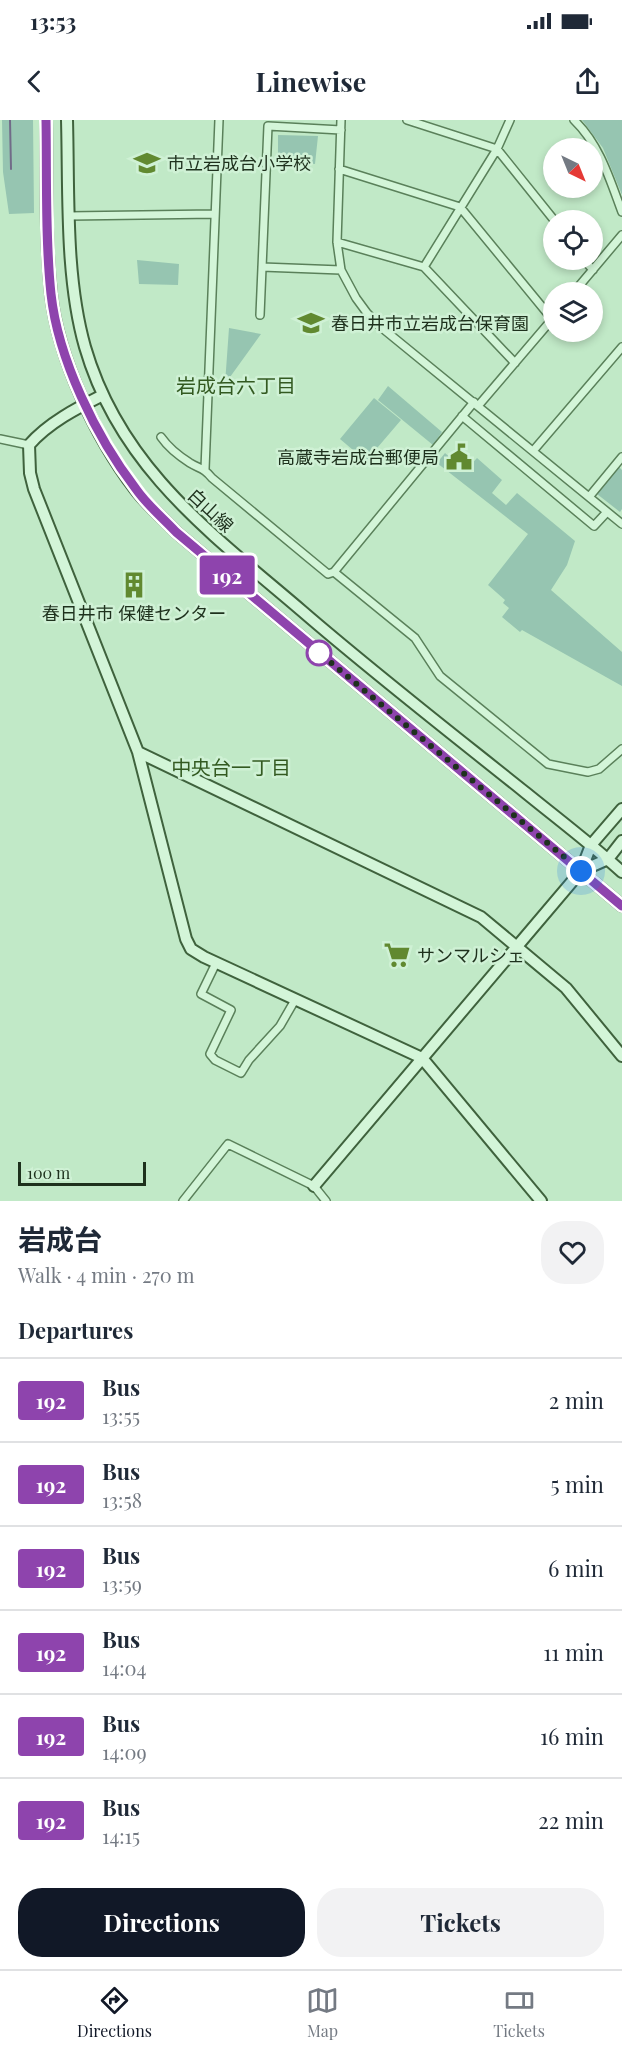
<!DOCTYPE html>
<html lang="en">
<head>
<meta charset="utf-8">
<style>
	:root { --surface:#fff; --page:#f2f2f3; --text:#1f2937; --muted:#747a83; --line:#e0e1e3; --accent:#111827 }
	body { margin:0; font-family:"Playfair Display","Noto Sans JP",serif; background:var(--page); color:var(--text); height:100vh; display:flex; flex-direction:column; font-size:22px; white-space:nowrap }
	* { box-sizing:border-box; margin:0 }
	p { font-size:20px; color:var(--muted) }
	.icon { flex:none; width:33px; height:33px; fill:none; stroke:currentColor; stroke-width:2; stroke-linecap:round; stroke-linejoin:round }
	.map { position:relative; height:1081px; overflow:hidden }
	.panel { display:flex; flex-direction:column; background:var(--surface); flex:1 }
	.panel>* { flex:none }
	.badge { padding:0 12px; border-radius:4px; font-size:21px; line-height:39px }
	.needle { width:39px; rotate:137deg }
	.buttons { position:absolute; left:543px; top:18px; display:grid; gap:12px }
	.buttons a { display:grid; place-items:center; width:60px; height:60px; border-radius:50%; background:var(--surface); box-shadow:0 3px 9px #0003; font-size:30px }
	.scale { position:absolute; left:18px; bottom:15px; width:128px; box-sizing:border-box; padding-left:6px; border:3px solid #1e311d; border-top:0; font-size:16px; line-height:21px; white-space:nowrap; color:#1e311d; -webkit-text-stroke:4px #cff1d5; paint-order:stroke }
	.you { position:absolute; width:30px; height:30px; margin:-15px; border:4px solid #fff; border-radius:50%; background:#1a73e8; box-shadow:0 0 0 9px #1a73e833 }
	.map>.badge { position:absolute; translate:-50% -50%; box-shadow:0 0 0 3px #fff }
	h2 { padding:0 18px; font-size:22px; line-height:54px }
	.round { display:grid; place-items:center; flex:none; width:63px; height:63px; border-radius:24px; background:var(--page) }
	.overview { display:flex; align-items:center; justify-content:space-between; height:102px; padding:0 18px }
	h1 { font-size:28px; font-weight:700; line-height:45px }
	.cta { display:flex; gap:12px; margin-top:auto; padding:12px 18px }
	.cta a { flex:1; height:69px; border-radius:24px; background:var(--accent); color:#fff; font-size:24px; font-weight:700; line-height:69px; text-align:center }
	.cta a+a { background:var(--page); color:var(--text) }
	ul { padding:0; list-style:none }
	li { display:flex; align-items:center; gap:18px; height:84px; padding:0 18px; border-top:2px solid var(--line) }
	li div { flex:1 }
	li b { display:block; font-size:22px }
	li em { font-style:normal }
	li .badge { min-width:66px; font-weight:700; text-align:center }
	.status { display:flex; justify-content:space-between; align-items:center; height:42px; padding:0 30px; background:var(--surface); direction:ltr }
	.status svg { height:16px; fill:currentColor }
	header { display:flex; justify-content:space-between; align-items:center; height:78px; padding:0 18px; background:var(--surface); font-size:27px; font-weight:700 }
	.tabs { display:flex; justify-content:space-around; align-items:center; height:84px; border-top:2px solid var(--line); background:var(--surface); font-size:16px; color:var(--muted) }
	.tabs a { display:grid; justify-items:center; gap:3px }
	.tabs .current { color:var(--accent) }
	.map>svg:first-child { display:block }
	.green { fill:#96c5b1 }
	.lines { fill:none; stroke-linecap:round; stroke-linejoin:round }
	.stream { stroke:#716b88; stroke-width:2 }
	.street-casing { stroke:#5a805a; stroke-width:10 }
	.secondary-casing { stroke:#3f623d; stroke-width:14 }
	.street { stroke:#d3f5d8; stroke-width:7 }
	.secondary { stroke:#d3f5d8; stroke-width:10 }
	.line-casing { stroke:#fff; stroke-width:14 }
	.line { stroke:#8e44ad; stroke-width:9 }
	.walk { stroke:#1e311d; stroke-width:6; stroke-dasharray:0 10.8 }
	.stop-dot { fill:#fff; stroke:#8e44ad; stroke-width:3 }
	.labels { text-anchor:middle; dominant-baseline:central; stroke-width:5; stroke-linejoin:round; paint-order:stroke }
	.poi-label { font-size:18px; fill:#1e311d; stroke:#cff1d5; text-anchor:start }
	.street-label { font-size:18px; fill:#1e311d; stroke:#cff1d5 }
	.neighbourhood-label { font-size:20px; fill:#335a21; stroke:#cff1d5 }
</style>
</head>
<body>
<div class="status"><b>13:53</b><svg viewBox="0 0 49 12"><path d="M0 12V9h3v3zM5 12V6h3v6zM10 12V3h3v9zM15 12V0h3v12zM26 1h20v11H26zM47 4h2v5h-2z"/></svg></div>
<header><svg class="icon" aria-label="back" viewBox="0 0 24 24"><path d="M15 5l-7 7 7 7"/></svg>Linewise<svg class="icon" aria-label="share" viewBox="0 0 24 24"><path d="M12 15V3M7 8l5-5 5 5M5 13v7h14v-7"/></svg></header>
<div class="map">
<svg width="622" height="1081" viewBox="0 0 622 1081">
	<rect width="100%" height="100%" fill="#c1e9c7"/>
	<path class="green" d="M 2,0 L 33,0 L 34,93 L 9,94 L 3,52 Z
		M 582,0 L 622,0 L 622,75 L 603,28 Z
		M 278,15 L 318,16 L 315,44 L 278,41 Z
		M 137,140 L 179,144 L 178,165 L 139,164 Z
		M 229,208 L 261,214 L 225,264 Z
		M 388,266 L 442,312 L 433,325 L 378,280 Z
		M 374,278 L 401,300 L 366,341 L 340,319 Z
		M 445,333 L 465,351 L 477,338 L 502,360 L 492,373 L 506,385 L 517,373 L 575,421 L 567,445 L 551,470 L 622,532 L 622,566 L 522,510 L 520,512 L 502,497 L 509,488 L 503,483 L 505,480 L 488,465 L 528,414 L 437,343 Z
		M 619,347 L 622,350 L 622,389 L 620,392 L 597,374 Z"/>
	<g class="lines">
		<path class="stream" d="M 10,0 L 11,49"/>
		<g class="street-casing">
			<path id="street" d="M 341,0 L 337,122 L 341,150 L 356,178 L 367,193 L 382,208 L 622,404
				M 407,0 L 497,29 L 554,100
				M 574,0 C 600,25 610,60 622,92
				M 339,49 L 460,87 L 552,199
				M 69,96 L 215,94
				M 337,122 L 424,147 L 515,243
				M 584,140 L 593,150
				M 262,147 L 341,150
				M 424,147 L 497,29 L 510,0
				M 574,172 L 622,115
				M 260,195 L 268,6 L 341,10
				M 478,286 L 554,197
				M 462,296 L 594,406 L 607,392
				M 161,317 C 168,327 179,336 190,343 C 200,349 204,348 212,358 L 328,454 L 334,452 L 415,518 L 440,556 L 548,644 L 588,652 L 599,649 L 622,629
				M 0,319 L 29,325
				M 533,331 L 622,227
				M 205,349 L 219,0
				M 589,377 L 622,337
				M 334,452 L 474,282
				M 216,843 L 201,874 L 231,890 L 210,934 L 215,940 L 241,953 L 249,940 L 280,906 L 295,880
				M 183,1081 L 228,1024 L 314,1066 L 326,1081"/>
		</g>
		<g class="secondary-casing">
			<path id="secondary" d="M 46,0 C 47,57 45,116 51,174 C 58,238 96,318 135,369 C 147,385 163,398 176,412 L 622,786
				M 67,0 C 69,73 65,157 85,227 C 120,348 212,414 302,491 C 375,554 451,613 526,673 C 558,699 591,724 622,752
				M 103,275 C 77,288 48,303 29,325 L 30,353 L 34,369 L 138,632 L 186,819 L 191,829 L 204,837 L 422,938 L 541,1081
				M 138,632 L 481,797 L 566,868 L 622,936
				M 581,751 L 608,739 L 622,721
				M 314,1066 L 581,751 L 591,725 L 622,689"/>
		</g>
		<use href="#street" class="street"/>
		<use href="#secondary" class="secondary"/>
	</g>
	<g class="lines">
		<g class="line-casing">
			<path id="line" d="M 46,0 C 47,56 45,118 51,174 C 58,239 96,317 136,369 C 147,385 163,398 176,412 L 622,786"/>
		</g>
		<use href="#line" class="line"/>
		<path class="walk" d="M 319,533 L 317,531 L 581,751"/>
	</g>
	<defs>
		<g id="school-bare" transform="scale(2.07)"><path d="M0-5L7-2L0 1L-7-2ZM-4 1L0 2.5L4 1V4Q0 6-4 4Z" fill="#618930" stroke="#cff1d5" stroke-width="2.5" paint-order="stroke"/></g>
		<g id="civic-bare" transform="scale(2.07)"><path d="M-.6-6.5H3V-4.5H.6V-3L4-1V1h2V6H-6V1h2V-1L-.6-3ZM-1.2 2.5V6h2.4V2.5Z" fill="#618930" stroke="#cff1d5" stroke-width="2.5" paint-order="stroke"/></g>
		<g id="building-bare" transform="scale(2.07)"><path d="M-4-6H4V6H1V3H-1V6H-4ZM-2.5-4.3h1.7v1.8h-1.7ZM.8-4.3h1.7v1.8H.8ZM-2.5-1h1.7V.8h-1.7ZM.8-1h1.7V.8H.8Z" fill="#618930" stroke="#cff1d5" stroke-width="2.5" paint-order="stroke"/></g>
		<g id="supermarket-bare" transform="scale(2.07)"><path d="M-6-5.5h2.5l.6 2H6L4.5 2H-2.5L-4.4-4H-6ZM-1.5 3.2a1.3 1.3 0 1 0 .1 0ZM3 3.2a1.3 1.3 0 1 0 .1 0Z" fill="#618930" stroke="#cff1d5" stroke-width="2.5" paint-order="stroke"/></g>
	</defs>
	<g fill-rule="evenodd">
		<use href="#school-bare" x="147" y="43"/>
		<use href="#school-bare" x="311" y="203"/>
		<use href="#civic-bare" x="459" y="337"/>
		<use href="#building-bare" x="134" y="465"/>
		<use href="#supermarket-bare" x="397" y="835"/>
	</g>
	<circle class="stop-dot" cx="319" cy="533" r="12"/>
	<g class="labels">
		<g class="poi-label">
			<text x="167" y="43">市立岩成台小学校</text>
			<text x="331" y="203">春日井市立岩成台保育園</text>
			<text x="439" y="337" text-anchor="end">高蔵寺岩成台郵便局</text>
			<text x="134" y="493" text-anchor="middle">春日井市 保健センター</text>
			<text x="417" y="835">サンマルシェ</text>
		</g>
		<g class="street-label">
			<text transform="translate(211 390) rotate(43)">白山線</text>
		</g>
		<g class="neighbourhood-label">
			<text x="236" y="264">岩成台六丁目</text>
			<text x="231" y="646">中央台一丁目</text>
		</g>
	</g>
</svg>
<div class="buttons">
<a><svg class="needle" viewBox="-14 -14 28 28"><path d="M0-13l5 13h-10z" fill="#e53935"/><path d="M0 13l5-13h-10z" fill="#747a83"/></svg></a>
<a><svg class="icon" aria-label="locate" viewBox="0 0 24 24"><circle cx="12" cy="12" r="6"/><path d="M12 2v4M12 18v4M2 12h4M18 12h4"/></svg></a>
<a><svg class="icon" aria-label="layers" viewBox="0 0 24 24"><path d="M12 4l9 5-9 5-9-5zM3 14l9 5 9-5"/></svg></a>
</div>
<div class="scale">100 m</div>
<div class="you" style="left:581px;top:751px"></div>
<b class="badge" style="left:227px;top:455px;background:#8e44ad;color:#fff">192</b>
</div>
<section class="panel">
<div class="overview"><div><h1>岩成台</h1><p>Walk · 4 min · 270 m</p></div><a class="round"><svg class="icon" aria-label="heart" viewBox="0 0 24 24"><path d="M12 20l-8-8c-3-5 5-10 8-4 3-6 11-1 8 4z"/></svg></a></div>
<h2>Departures</h2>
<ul>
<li><span class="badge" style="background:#8e44ad;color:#fff">192</span><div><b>Bus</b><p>13:55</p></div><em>2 min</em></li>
<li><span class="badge" style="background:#8e44ad;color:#fff">192</span><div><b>Bus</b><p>13:58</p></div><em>5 min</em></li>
<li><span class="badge" style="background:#8e44ad;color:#fff">192</span><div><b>Bus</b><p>13:59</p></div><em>6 min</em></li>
<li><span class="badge" style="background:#8e44ad;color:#fff">192</span><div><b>Bus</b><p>14:04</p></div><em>11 min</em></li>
<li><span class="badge" style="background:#8e44ad;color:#fff">192</span><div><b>Bus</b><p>14:09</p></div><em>16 min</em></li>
<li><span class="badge" style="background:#8e44ad;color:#fff">192</span><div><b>Bus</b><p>14:15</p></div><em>22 min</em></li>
</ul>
<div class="cta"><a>Directions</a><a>Tickets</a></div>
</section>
<nav class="tabs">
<a class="current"><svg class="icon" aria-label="directions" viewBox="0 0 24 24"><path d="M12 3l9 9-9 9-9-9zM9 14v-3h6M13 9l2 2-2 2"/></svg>Directions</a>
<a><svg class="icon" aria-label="map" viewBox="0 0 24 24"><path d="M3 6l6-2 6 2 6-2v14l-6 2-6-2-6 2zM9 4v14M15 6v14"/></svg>Map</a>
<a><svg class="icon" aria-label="tickets" viewBox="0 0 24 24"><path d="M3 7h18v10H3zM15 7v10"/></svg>Tickets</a>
</nav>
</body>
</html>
